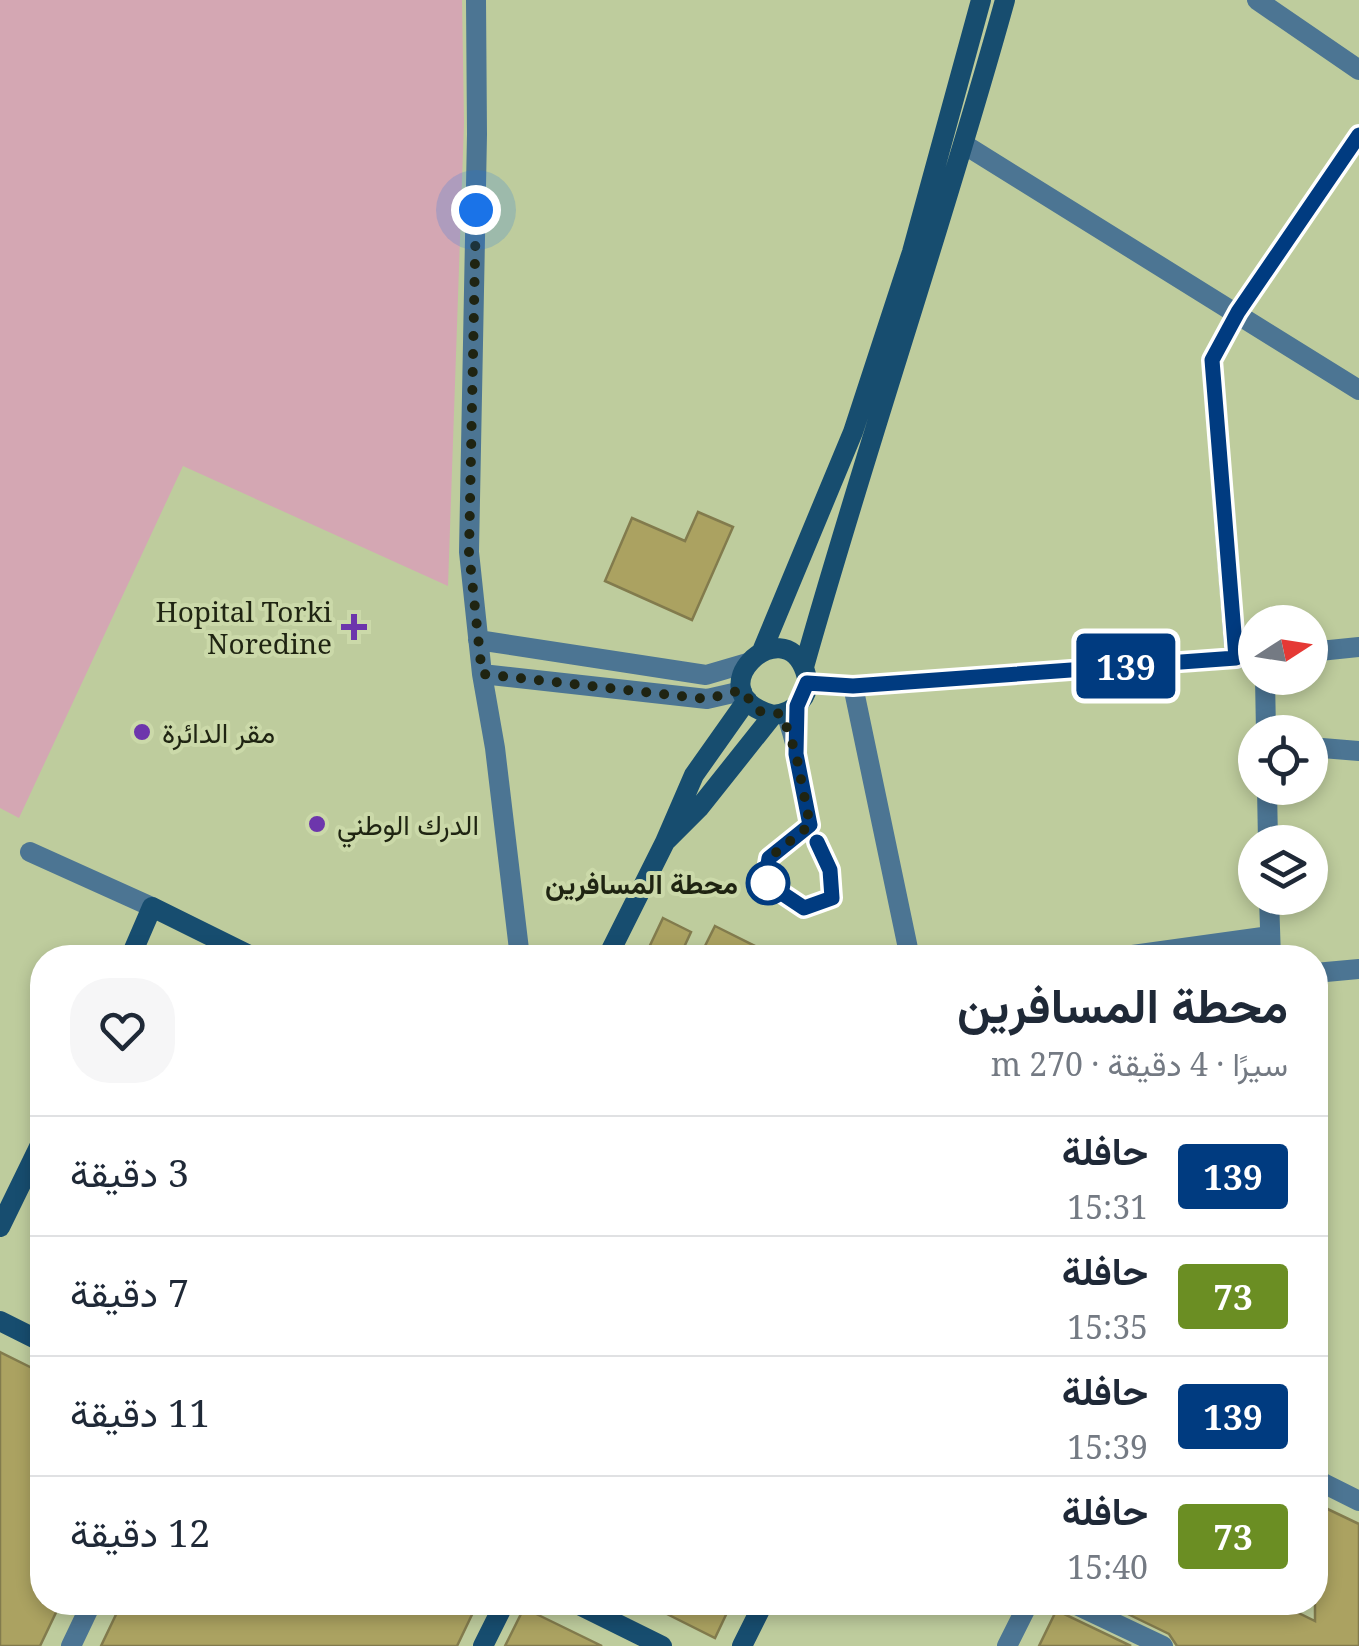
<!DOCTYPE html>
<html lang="ar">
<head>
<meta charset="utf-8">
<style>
	:root { --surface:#fff; --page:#f6f6f7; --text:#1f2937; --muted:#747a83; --line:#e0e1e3 }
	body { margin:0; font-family:"Noto Serif",Vazirmatn,serif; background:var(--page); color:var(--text); direction:rtl; height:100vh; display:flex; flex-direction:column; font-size:38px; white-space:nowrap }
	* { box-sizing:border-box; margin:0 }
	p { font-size:32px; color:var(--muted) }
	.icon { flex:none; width:55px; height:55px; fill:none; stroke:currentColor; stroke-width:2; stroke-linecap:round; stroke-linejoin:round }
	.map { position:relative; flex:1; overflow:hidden; direction:ltr }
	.side { position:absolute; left:30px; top:945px; width:1298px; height:670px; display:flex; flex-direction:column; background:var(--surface); border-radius:40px; box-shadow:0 5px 15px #0003; direction:rtl }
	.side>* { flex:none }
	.badge { padding:0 20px; border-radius:8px; font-size:35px; line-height:65px }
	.needle { width:65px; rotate:78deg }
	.tools { position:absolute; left:1238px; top:605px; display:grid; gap:20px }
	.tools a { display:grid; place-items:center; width:90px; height:90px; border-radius:50%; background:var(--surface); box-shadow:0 5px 15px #0003; font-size:50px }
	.you { position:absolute; width:50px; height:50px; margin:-25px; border:8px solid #fff; border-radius:50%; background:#1a73e8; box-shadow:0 0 0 15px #1a73e833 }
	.map>.badge { position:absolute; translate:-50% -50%; box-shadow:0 0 0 5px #fff }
	.round { display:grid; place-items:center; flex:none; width:105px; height:105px; border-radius:40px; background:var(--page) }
	.summary { display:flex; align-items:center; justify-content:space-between; height:170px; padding:0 40px }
	h1 { font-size:48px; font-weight:700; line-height:75px }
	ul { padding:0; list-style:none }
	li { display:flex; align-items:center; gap:30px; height:120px; padding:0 40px; border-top:2px solid var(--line) }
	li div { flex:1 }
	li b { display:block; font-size:38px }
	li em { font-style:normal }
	li .badge { min-width:110px; font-weight:700; text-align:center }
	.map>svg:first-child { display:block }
	.green { fill:#d4a7b3 }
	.building { fill:#aba261; stroke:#827b4d; stroke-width:2.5 }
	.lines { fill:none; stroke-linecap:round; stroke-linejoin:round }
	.lane { stroke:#4c7593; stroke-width:12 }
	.street { stroke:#4c7593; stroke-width:20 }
	.secondary { stroke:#174d6f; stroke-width:20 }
	.line-casing { stroke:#fff; stroke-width:22 }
	.line { stroke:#003b80; stroke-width:15 }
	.walk { stroke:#1f2412; stroke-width:10; stroke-dasharray:0 18 }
	.poi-dot { fill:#6d36ac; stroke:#cbd9a9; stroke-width:4 }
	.stop-dot { fill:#fff; stroke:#003b80; stroke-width:5 }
	.labels { text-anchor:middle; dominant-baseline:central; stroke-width:8; stroke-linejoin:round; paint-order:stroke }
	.poi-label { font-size:28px; fill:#1f2412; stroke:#cbd9a9; text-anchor:start }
	.stop-label { font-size:28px; font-weight:bold; fill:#1f2412; stroke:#cbd9a9; text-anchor:end }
</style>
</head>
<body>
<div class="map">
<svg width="1359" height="1646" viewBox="0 0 1359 1646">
	<rect width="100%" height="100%" fill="#becc9d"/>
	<path class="green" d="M 0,0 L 462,0 L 464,123 L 448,586 L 183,466 L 19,818 L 0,808 Z"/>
	<path class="building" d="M 698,512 L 733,527 L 692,620 L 605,581 L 632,518 L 685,541 Z
		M 663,918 L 691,932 L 679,958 L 644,958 Z
		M 715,926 L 779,958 L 712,958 L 702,952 Z
		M 0,1352 L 42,1373 L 42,1602 L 61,1602 L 40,1646 L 0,1646 Z
		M 1315,1503 L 1359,1524 L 1359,1646 L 1177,1646 L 1169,1634 L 1103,1602 L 1276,1602 L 1315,1621 Z
		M 122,1602 L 478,1602 L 457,1646 L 101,1646 Z
		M 643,1602 L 732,1602 L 715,1638 Z
		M 1058,1607 L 1064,1614 L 1131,1646 L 1039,1646 Z
		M 524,1608 L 602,1646 L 505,1646 Z"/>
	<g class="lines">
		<path class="lane" d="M 782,714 C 795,750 800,786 810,822 C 818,852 830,865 831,898 L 804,908 L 765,881 L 769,858 L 811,825"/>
		<path class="street" d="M 476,0 L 477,134 L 469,552 L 482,674 L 495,748 L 520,958
			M 1257,0 L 1359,70
			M 965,145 L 1359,390
			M 478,640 L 706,675 L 747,663
			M 1310,652 L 1359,647
			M 1235,658 L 1212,360 L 1238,312 L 1359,135
			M 482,674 L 707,699 L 742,691
			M 1265,678 L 1266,732
			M 807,683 L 853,686 L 1255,657
			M 853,686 L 910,958
			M 1310,747 L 1359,751
			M 1267,788 L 1268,842
			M 30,852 L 152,907
			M 1269,898 L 1271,958
			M 1111,958 L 1270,936
			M 1315,973 L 1359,969
			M 1315,1479 L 1359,1501
			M 1070,1602 L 1163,1646
			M 71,1646 L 92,1602
			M 1007,1646 L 1029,1602"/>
		<path class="secondary" d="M 762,651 L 853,432 L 912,252 L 981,0
			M 804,667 C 867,443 943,224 1005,0
			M 665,842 L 699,808 L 773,715 C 795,713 814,695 805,671 C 783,608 693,693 773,715
			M 130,958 L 152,907 L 255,958
			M 607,958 L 665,842 L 694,775 L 747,700
			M 0,1227 L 42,1141
			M 0,1321 L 42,1342
			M 573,1602 L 662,1646
			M 483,1646 L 505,1602
			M 742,1646 L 764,1602"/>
	</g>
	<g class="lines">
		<g class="line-casing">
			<path id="line" d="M 817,842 L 830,870 L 832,898 L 804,908 L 765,882 L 769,858 L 810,825 L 796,754 L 797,706 L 807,683 L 853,686 L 1236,658 L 1212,360 L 1238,312 L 1359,135"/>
		</g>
		<use href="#line" class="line"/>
		<path class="walk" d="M 476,210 L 469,552 L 482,674 L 707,699 L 742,690 L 758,711 L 782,714 L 796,754 L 810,825 L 769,858 L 768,883"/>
	</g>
	<g class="poi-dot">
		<path d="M349 612h10v10h10v10h-10v10h-10v-10h-10v-10h10z"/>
		<circle cx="142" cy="732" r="10"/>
		<circle cx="317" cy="824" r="10"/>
	</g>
	<circle class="stop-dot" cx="768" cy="883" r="20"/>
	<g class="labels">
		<g class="poi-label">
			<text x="332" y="611" text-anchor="end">Hopital Torki<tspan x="332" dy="32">Noredine</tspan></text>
			<text x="162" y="732">مقر الدائرة</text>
			<text x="337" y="824">الدرك الوطني</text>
		</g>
		<g class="stop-label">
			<text x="738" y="883">محطة المسافرين</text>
		</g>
	</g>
</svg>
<div class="tools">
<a><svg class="needle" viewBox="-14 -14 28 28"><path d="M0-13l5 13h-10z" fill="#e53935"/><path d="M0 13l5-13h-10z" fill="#747a83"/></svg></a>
<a><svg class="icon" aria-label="locate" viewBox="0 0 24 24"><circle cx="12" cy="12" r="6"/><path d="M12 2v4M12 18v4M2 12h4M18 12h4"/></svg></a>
<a><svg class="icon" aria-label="layers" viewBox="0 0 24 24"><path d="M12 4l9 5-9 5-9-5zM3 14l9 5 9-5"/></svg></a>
</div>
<div class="you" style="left:476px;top:210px"></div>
<b class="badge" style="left:1126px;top:666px;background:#003b80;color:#fff">139</b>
<section class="side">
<div class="summary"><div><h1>محطة المسافرين</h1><p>سيرًا · 4 دقيقة · 270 m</p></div><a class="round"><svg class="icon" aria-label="heart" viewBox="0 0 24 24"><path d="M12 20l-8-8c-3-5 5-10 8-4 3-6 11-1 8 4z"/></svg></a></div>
<ul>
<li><span class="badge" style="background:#003b80;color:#fff">139</span><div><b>حافلة</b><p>15:31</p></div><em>3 دقيقة</em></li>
<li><span class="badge" style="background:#6b8e23;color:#fff">73</span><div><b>حافلة</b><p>15:35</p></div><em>7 دقيقة</em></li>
<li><span class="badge" style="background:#003b80;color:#fff">139</span><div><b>حافلة</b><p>15:39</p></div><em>11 دقيقة</em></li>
<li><span class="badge" style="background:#6b8e23;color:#fff">73</span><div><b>حافلة</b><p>15:40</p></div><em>12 دقيقة</em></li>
</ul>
</section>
</div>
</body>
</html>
